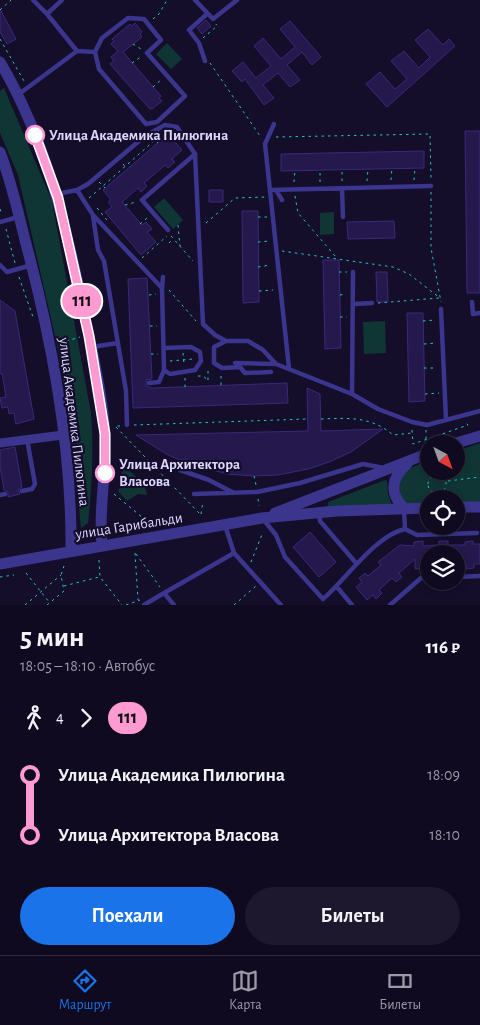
<!DOCTYPE html>
<html lang="ru">
<head>
<meta charset="utf-8">
<style>
	:root { --surface:#0f0a20; --page:#1d182d; --text:#f1f3f6; --muted:#9b9aa5; --line:#2f2b3e; --accent:#1a73e8 }
	body { margin:0; font-family:"Alegreya Sans",sans-serif; background:var(--page); color:var(--text); height:100vh; display:flex; flex-direction:column; font-size:19px; white-space:nowrap }
	* { box-sizing:border-box; margin:0 }
	p { font-size:16px; color:var(--muted) }
	.icon { flex:none; width:28px; height:28px; fill:none; stroke:currentColor; stroke-width:2; stroke-linecap:round; stroke-linejoin:round }
	.map { position:relative; height:605px; overflow:hidden }
	.sheet { display:flex; flex-direction:column; background:var(--surface); flex:1 }
	.sheet>* { flex:none }
	.badge { padding:0 10px; border-radius:16px; font-size:18px; line-height:32px }
	.needle { width:32px; rotate:139deg }
	.tools { position:absolute; left:420px; top:435px; display:grid; gap:10px }
	.tools a { display:grid; place-items:center; width:45px; height:45px; border-radius:50%; background:var(--surface); box-shadow:0 2px 8px #0003,0 0 0 1px var(--line); font-size:25px }
	.map>.badge { position:absolute; translate:-50% -50%; box-shadow:0 0 0 2px #fff }
	.legs { display:flex; align-items:center; gap:8px; height:55px; padding:0 20px; font-size:16px }
	.legs p { margin-inline-start:auto }
	.head { display:flex; align-items:center; justify-content:space-between; height:85px; padding:0 20px }
	h1 { font-size:28px; font-weight:600; line-height:38px }
	.action { display:flex; gap:10px; margin-top:auto; padding:10px 20px }
	.action a { flex:1; height:58px; border-radius:30px; background:var(--accent); color:#fff; font-size:20px; font-weight:600; line-height:58px; text-align:center }
	.action a+a { background:var(--page); color:var(--text) }
	ul { padding:0 20px; list-style:none }
	li { display:flex; align-items:center; gap:18px; height:60px; font-size:19px }
	li i { display:grid; place-items:center; width:8px; height:100%; margin:0 6px; background:currentColor }
	li i::after { content:''; width:12px; height:12px; margin:-6px; border:4px solid; border-radius:50%; background:var(--surface) }
	li p { margin-inline-start:auto }
	li:first-child i { background:linear-gradient(#0000 50%,currentColor 0) }
	li:last-child i { background:linear-gradient(currentColor 50%,#0000 0) }
	.tab-bar { display:flex; justify-content:space-around; align-items:center; height:70px; border-top:1px solid var(--line); background:var(--surface); font-size:14px; color:var(--muted) }
	.tab-bar a { display:grid; justify-items:center; gap:2px }
	.tab-bar .current { color:var(--accent) }
	.map>svg:first-child { display:block }
	.green { fill:#103535 }
	.building { fill:#25184d; stroke:#3b287b }
	.lines { fill:none; stroke-linecap:round; stroke-linejoin:round }
	.path { stroke:#25c5c0; stroke-width:1; stroke-dasharray:2.5 4; stroke-linecap:butt }
	.service { stroke:#3b358d; stroke-width:4.5 }
	.minor { stroke:#3b358d; stroke-width:9 }
	.tertiary { stroke:#3b358d; stroke-width:11 }
	.line-1-casing { stroke:#fff; stroke-width:11 }
	.line-1 { stroke:#ff9ad2; stroke-width:8 }
	.stop-1-dot { fill:#fff; stroke:#ff9ad2; stroke-width:2.5 }
	.labels { text-anchor:middle; dominant-baseline:central; stroke-width:4.5; stroke-linejoin:round; paint-order:stroke }
	.stop-label { font-size:15px; font-weight:bold; fill:#ddd7ff; stroke:#140e2a; text-anchor:start }
	.street-label { font-size:15px; fill:#ddd7ff; stroke:#140e2a }
</style>
</head>
<body>
<div class="map">
<svg width="480" height="605" viewBox="0 0 480 605">
	<rect width="100%" height="100%" fill="#140e2a"/>
	<path class="green" d="M 167,43 L 182,59 L 171,69 L 156,54 Z
		M 4,88 L 52,201 L 91,413 C 94,450 92,485 88,523 L 81,528 L 73,444 L 58,349 L 18,175 L 0,133 L 0,91 Z
		M 164,198 L 183,220 L 173,229 L 154,207 Z
		M 334,212 L 334,234 L 320,235 L 320,213 Z
		M 385,321 L 386,353 L 364,354 L 363,322 Z
		M 480,443 L 480,503 L 456,504 L 456,499 L 429,499 L 429,505 L 409,506 C 400,498 398,490 399,479 L 412,467 L 429,461 L 429,471 L 456,471 L 456,451 Z
		M 124,470 L 128,470 C 136,476 146,485 147,495 L 138,494 L 127,501 L 118,491 L 124,480 L 121,473 Z
		M 385,480 L 387,481 L 388,494 L 392,505 L 327,511 L 328,502 Z"/>
	<path class="building" d="M 0,9 L 16,39 L 7,44 L 0,32 Z
		M 206,20 L 211,26 L 202,34 L 197,28 Z
		M 290,21 L 321,57 L 312,65 L 302,52 L 287,65 L 300,80 L 290,87 L 278,73 L 263,85 L 274,98 L 264,105 L 245,79 L 242,82 L 232,71 L 243,62 L 256,78 L 271,66 L 254,46 L 263,38 L 281,59 L 295,47 L 280,29 Z
		M 135,23 L 142,32 L 140,34 L 142,37 L 123,52 L 161,96 L 159,98 L 162,101 L 152,109 L 149,108 L 110,64 L 114,61 L 111,57 L 118,51 L 111,44 L 114,41 L 112,39 L 130,24 L 132,26 Z
		M 428,29 L 443,45 L 449,39 L 455,46 L 387,107 L 366,84 L 380,72 L 395,89 L 407,79 L 391,61 L 404,51 L 419,68 L 430,57 L 415,40 Z
		M 465,131 L 480,131 L 480,293 L 467,293 Z
		M 168,134 L 182,150 L 172,159 L 175,162 L 168,168 L 165,165 L 144,183 L 147,186 L 141,192 L 138,188 L 122,202 L 142,225 L 146,222 L 152,229 L 147,232 L 156,242 L 141,255 L 105,212 L 112,207 L 108,202 L 111,200 L 103,190 Z
		M 424,151 L 424,168 L 281,171 L 281,154 Z
		M 209,190 L 223,190 L 223,202 L 209,202 Z
		M 242,211 L 258,211 L 259,302 L 243,303 Z
		M 394,221 L 395,238 L 348,239 L 347,222 Z
		M 323,260 L 339,260 L 341,348 L 325,349 Z
		M 376,272 L 387,272 L 388,302 L 377,302 Z
		M 147,278 L 152,379 L 146,380 L 146,386 L 152,388 L 287,383 L 288,403 L 133,408 L 128,279 Z
		M 0,300 L 15,311 L 34,419 L 16,424 L 14,413 L 9,414 L 8,407 L 2,408 L 0,398 L 6,397 L 2,373 L 0,374 Z
		M 407,313 L 423,313 L 425,401 L 409,402 Z
		M 307,388 L 320,394 L 321,431 L 383,429 L 351,452 L 329,462 L 308,469 L 278,475 L 254,476 L 227,474 L 188,463 L 186,459 L 180,460 L 168,455 L 136,435 L 308,431 Z
		M 15,447 L 22,487 L 18,490 L 20,494 L 8,497 L 8,492 L 4,490 L 0,466 L 0,450 Z
		M 310,532 L 336,562 L 319,577 L 293,547 Z
		M 423,541 L 423,546 L 439,545 L 439,541 L 448,541 L 448,545 L 465,545 L 465,542 L 473,541 L 473,544 L 480,544 L 480,564 L 474,564 L 474,568 L 466,569 L 466,564 L 456,564 L 456,554 L 429,554 L 429,564 L 424,565 L 424,568 L 415,569 L 415,559 L 399,573 L 402,577 L 396,582 L 392,578 L 379,590 L 382,593 L 376,599 L 373,595 L 367,600 L 356,587 L 362,582 L 359,578 L 365,573 L 368,576 L 381,565 L 378,562 L 400,545 L 414,546 L 414,542 Z"/>
	<g class="lines">
		<path class="path" d="M 0,10 L 11,0
			M 153,19 L 159,14 L 167,0
			M 203,38 L 217,26 L 216,24
			M 0,39 L 24,81
			M 133,44 L 141,49
			M 132,63 L 142,56
			M 210,63 L 260,136
			M 153,87 L 162,79
			M 276,137 L 430,134 L 431,178
			M 123,164 L 127,169
			M 391,180 L 392,168
			M 414,180 L 415,168
			M 342,181 L 342,169
			M 367,181 L 368,169
			M 99,182 L 103,186 L 155,140 L 158,143
			M 294,182 L 295,170
			M 320,182 L 320,170
			M 431,192 L 431,248 L 441,302
			M 295,196 L 298,213 L 336,257
			M 89,198 L 103,186 L 105,188
			M 125,205 L 136,202
			M 97,208 L 107,220
			M 0,209 L 2,215
			M 258,217 L 267,217
			M 206,223 L 235,198 L 265,197
			M 140,224 L 147,218
			M 178,225 L 180,246
			M 6,229 L 15,263
			M 171,236 L 193,261
			M 258,242 L 270,241
			M 169,243 L 173,239
			M 282,251 L 393,267 L 409,274 L 440,298
			M 142,258 L 167,236
			M 258,267 L 270,265
			M 339,272 L 347,272
			M 19,277 L 34,320
			M 169,290 L 196,321
			M 259,291 L 273,290
			M 149,295 L 156,294
			M 340,295 L 346,294
			M 378,303 L 439,298
			M 340,317 L 347,317
			M 423,321 L 435,320
			M 150,326 L 157,326
			M 60,343 L 80,337
			M 424,344 L 436,343
			M 183,353 L 184,364
			M 151,354 L 158,354
			M 170,361 L 193,359
			M 424,368 L 436,368
			M 198,376 L 203,376 L 208,380
			M 185,378 L 185,387
			M 208,380 L 208,367
			M 221,385 L 221,374
			M 425,394 L 439,393
			M 321,419 C 348,418 371,416 393,435 L 412,433
			M 134,425 L 307,419
			M 120,426 L 115,426 L 201,515
			M 412,430 L 413,444 L 468,425 L 465,422
			M 426,439 L 426,430
			M428 484a9 9 0 1 1 18 0a9 9 0 1 1-18 0Z
			M 254,476 L 256,485
			M 448,481 L 480,477
			M 114,494 L 149,523
			M 258,499 L 259,506
			M 201,514 L 203,501
			M 135,553 L 138,600
			M 136,554 L 160,587
			M 99,560 L 100,577 L 122,605
			M 251,562 L 263,532
			M 26,573 L 49,602
			M 0,577 L 14,575
			M 64,586 L 99,577
			M 25,605 L 61,575
			M 47,605 L 64,591 L 61,575 L 64,566
			M 126,605 L 140,600
			M 234,605 L 256,586"/>
		<path class="service" d="M 33,0 L 47,14
			M 195,0 L 213,19 L 237,0
			M 77,51 L 95,52 L 99,69 L 146,124 L 157,122 L 185,96 L 147,53 L 161,40 L 144,19 L 128,18 L 102,38 L 95,52
			M 205,61 L 199,43 L 189,30 L 207,14
			M 19,94 L 77,51 L 47,14 L 62,0
			M 274,124 L 265,144 L 289,368
			M 342,188 L 343,217
			M 77,190 L 93,215 L 162,288 L 164,370 L 159,382 L 149,383
			M 270,190 L 431,186
			M 276,190 L 282,200
			M 57,194 L 77,190 L 88,184 L 145,136 L 165,125 L 177,127 L 195,154 L 203,324 L 215,335 L 226,341 L 248,341 L 263,350 L 276,364 L 352,394 L 378,409 L 412,422 L 427,425 L 480,411
			M 93,216 L 98,250 L 104,261 L 126,391 L 127,425
			M 0,222 L 18,217
			M 168,230 L 142,200 L 195,154
			M 0,265 L 7,272 L 32,265
			M 162,288 L 163,277
			M 472,302 L 473,314 L 480,313
			M 354,304 L 372,303
			M 441,309 L 446,420
			M 226,341 L 214,347 L 214,363 L 222,368 L 240,367 L 245,373 L 271,372
			M 92,347 L 118,343
			M 164,348 L 191,347 L 200,352 L 201,361 L 195,370 L 170,374 L 164,370
			M 235,363 L 276,364
			M 352,394 L 353,272
			M 184,462 L 180,470 L 209,480 L 232,492
			M 22,491 L 32,489 L 35,484 L 27,439
			M 194,494 L 257,492 L 300,483 L 363,464 L 384,468
			M 0,495 L 5,494
			M 404,510 L 405,529 L 417,535 L 477,533
			M 319,514 L 320,521 L 356,563
			M 263,519 L 276,535 L 285,557 L 323,599 C 345,580 376,535 405,529
			M 234,553 L 281,605
			M 456,577 L 480,576
			M 337,587 L 352,605
			M 144,605 L 164,593
			M 174,605 L 164,593 L 234,553 L 225,525
			M 390,605 L 421,578 L 429,577"/>
		<path class="minor" d="M 0,443 L 63,435"/>
		<path class="tertiary" d="M 0,62 C 46,140 66,225 84,312 C 92,351 103,396 105,436 C 107,472 98,509 102,545
			M 0,152 C 11,181 18,211 25,240 C 52,340 72,446 71,551
			M 453,444 L 480,436
			M 456,507 L 480,507
			M 404,508 C 389,493 391,478 407,464
			M 275,513 L 429,453
			M 0,564 L 262,518 L 337,511 L 429,508"/>
	</g>
	<g class="lines">
		<g class="line-1-casing">
			<path id="line-1" d="M 35,135 L 58,198 L 89,336 L 105,434 L 105,473"/>
		</g>
		<use href="#line-1" class="line-1"/>
	</g>
	<g class="stop-1-dot">
		<circle cx="35" cy="135" r="9"/>
		<circle cx="105" cy="473" r="9"/>
	</g>
	<g class="labels">
		<g class="stop-label">
			<text x="49" y="135">Улица Академика Пилюгина</text>
			<text x="119" y="464">Улица Архитектора<tspan x="119" dy="17">Власова</tspan></text>
		</g>
		<g class="street-label">
			<text transform="translate(74 422) rotate(83)">улица Академика Пилюгина</text>
			<text transform="translate(129 526) rotate(-9)">улица Гарибальди</text>
		</g>
	</g>
</svg>
<div class="tools">
<a><svg class="needle" viewBox="-14 -14 28 28"><path d="M0-13l5 13h-10z" fill="#e53935"/><path d="M0 13l5-13h-10z" fill="#9b9aa5"/></svg></a>
<a><svg class="icon" aria-label="locate" viewBox="0 0 24 24"><circle cx="12" cy="12" r="6"/><path d="M12 2v4M12 18v4M2 12h4M18 12h4"/></svg></a>
<a><svg class="icon" aria-label="layers" viewBox="0 0 24 24"><path d="M12 4l9 5-9 5-9-5zM3 14l9 5 9-5"/></svg></a>
</div>
<b class="badge" style="left:82px;top:301px;background:#ff9ad2;color:#111">111</b>
</div>
<section class="sheet">
<div class="head"><div><h1>5 мин</h1><p>18:05 – 18:10 · Автобус</p></div><b>116 ₽</b></div>
<div class="legs"><svg class="icon" aria-label="walk" viewBox="0 0 24 24"><circle cx="13" cy="4" r="2"/><path d="M13 8l-2 6 4 7M11 14l-3 7M7 12l3-4h3l4 4"/></svg>4<svg class="icon" aria-label="forward" viewBox="0 0 24 24"><path d="M9 5l7 7-7 7"/></svg><b class="badge" style="background:#ff9ad2;color:#111">111</b></div>
<ul>
<li><i style="color:#ff9ad2"></i><b>Улица Академика Пилюгина</b><p>18:09</p></li>
<li><i style="color:#ff9ad2"></i><b>Улица Архитектора Власова</b><p>18:10</p></li>
</ul>
<div class="action"><a>Поехали</a><a>Билеты</a></div>
</section>
<nav class="tab-bar">
<a class="current"><svg class="icon" aria-label="directions" viewBox="0 0 24 24"><path d="M12 3l9 9-9 9-9-9zM9 14v-3h6M13 9l2 2-2 2"/></svg>Маршрут</a>
<a><svg class="icon" aria-label="map" viewBox="0 0 24 24"><path d="M3 6l6-2 6 2 6-2v14l-6 2-6-2-6 2zM9 4v14M15 6v14"/></svg>Карта</a>
<a><svg class="icon" aria-label="tickets" viewBox="0 0 24 24"><path d="M3 7h18v10H3zM15 7v10"/></svg>Билеты</a>
</nav>
</body>
</html>
